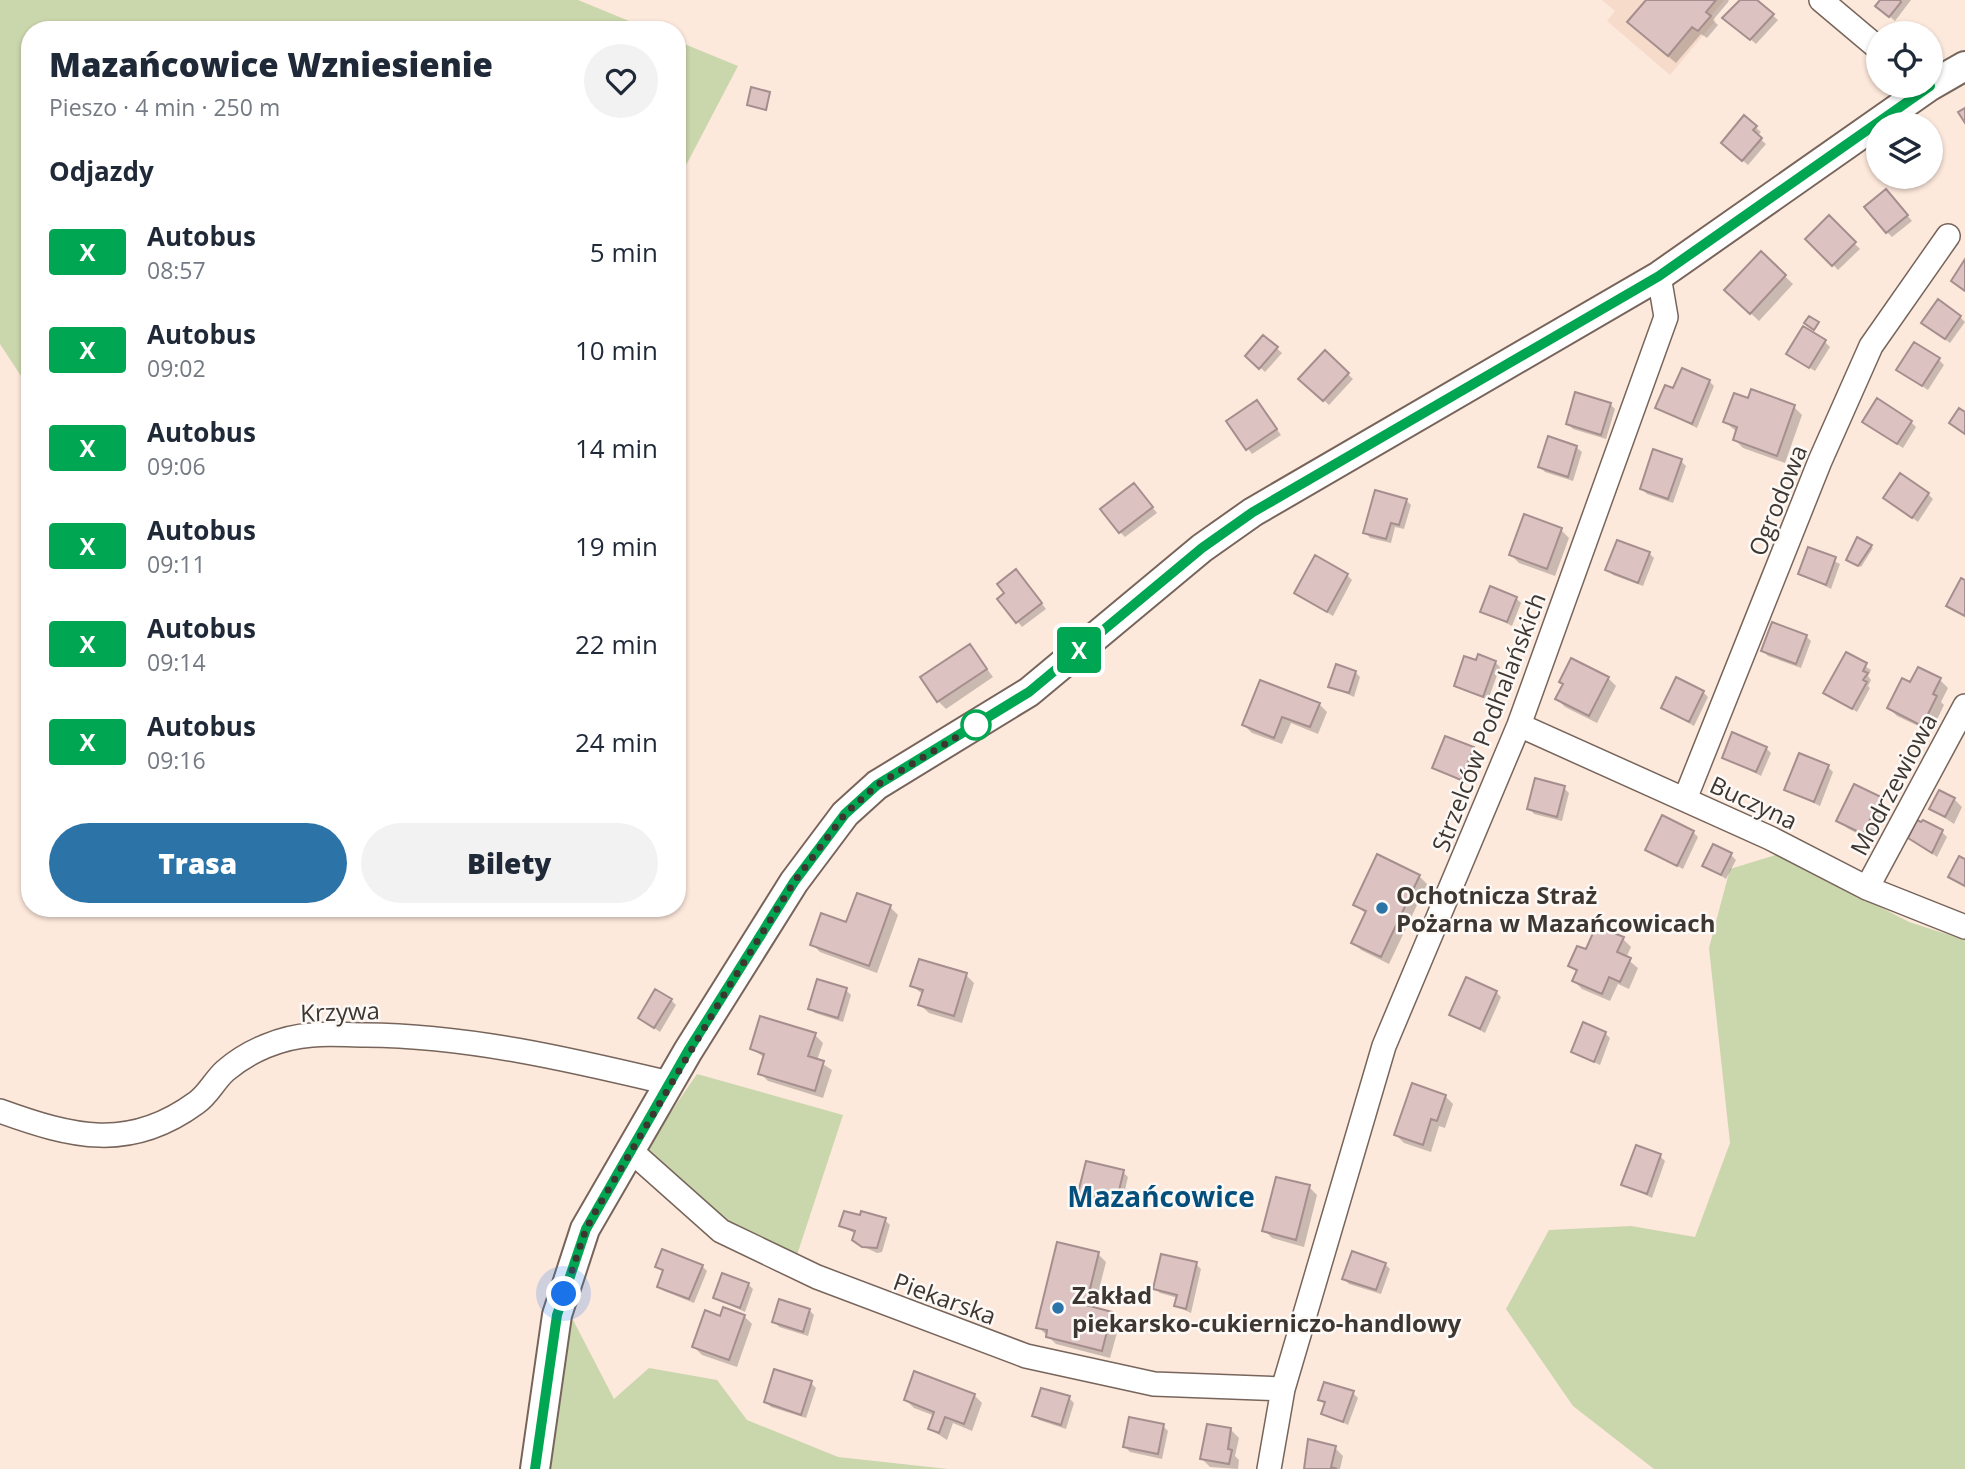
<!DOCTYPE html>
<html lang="pl">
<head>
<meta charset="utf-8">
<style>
	:root { --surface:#fff; --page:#f2f2f3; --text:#1f2937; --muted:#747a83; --accent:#2c73a8 }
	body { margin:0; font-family:"Open Sans",sans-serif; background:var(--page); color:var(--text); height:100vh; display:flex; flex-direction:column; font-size:26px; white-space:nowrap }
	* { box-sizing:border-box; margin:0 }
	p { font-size:23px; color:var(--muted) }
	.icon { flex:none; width:38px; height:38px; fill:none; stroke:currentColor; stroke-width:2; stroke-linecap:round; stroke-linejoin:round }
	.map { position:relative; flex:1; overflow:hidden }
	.details { position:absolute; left:21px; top:21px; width:665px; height:896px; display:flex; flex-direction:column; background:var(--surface); border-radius:28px; box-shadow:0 2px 5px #0004 }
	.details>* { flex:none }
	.badge { padding:0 14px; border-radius:5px; font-size:24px; line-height:46px }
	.fabs { position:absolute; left:1866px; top:21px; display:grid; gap:14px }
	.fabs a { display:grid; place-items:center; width:77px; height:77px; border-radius:50%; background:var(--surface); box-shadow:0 2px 5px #0004; font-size:35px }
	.you { position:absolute; width:35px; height:35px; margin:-18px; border:5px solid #fff; border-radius:50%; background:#1a73e8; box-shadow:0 0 0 10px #1a73e833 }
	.map>.badge { position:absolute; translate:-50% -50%; box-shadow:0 0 0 4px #fff }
	h2 { padding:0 28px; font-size:26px; line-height:63px }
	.round { display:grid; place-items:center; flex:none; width:74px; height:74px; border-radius:37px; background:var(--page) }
	.headline { display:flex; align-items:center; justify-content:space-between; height:119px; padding:0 28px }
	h1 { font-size:33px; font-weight:800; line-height:52px }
	.action { display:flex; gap:14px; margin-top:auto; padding:14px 28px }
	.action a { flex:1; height:80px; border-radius:42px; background:var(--accent); color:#fff; font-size:28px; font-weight:800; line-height:80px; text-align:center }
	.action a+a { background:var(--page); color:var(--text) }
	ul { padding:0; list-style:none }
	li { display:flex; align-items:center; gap:21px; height:98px; padding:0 28px }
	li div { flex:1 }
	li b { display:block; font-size:26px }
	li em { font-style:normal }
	li .badge { min-width:77px; font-weight:700; text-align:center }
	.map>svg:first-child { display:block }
	.built { fill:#f6dbcb }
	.green { fill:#cad6ac }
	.shadow { fill:#0003 }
	.building { fill:#dcc3c2; stroke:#a58e8d; stroke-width:2 }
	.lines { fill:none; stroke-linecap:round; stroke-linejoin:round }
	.minor-casing { stroke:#77655b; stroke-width:26 }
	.tertiary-casing { stroke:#77655b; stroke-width:32 }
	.minor { stroke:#fff; stroke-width:23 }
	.tertiary { stroke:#fff; stroke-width:28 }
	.line-casing { stroke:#fff; stroke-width:16 }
	.line { stroke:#00a651; stroke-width:10 }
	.walk { stroke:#3e3631; stroke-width:7; stroke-dasharray:0 12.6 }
	.stop-dot { fill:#fff; stroke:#00a651; stroke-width:3.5 }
	.poi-dot { fill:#2c73a8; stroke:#fdf9f6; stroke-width:2.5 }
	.labels { text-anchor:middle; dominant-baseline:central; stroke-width:5; stroke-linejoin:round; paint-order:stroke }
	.street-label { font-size:24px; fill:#3e3631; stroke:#fdf9f6 }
	.poi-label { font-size:24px; font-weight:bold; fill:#3e3631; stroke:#fdf9f6; text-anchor:start }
	.quarter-label { font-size:28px; font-weight:bold; fill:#054f7d; stroke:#fdf9f6 }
</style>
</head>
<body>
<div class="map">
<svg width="1965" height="1469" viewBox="0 0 1965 1469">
	<rect width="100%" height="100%" fill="#fde8dc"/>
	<path class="built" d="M 1602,0 L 1724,0 L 1711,16 L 1716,20 L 1670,75 L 1607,21 L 1615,11 Z"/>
	<path class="green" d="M 0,0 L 578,0 L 651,30 L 30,30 L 30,381 L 21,376 L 0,344 Z
		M 677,41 L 738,66 L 683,171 L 677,172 Z
		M 1779,854 L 1909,922 L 1965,940 L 1965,1469 L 1654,1469 L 1573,1406 L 1506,1309 L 1549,1230 L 1631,1226 L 1695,1237 L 1730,1143 L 1709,948 L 1730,869 Z
		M 697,1074 L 843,1115 L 796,1258 L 726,1222 L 644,1151 Z
		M 572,1318 L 614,1399 L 649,1368 L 717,1380 L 747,1420 L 838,1457 L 948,1469 L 549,1469 Z"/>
	<path class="shadow" d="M 1648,0 L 1728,0 L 1729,1 L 1713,20 L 1718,25 L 1707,38 L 1701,34 L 1676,63 L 1637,30 Z
		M 1743,0 L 1755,0 L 1778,20 L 1756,44 L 1725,17 Z
		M 1881,0 L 1911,0 L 1895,21 L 1882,10 Z
		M 769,94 L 767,111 L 749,104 Z
		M 1745,118 L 1761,132 L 1757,136 L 1766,144 L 1748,165 L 1728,148 Z
		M 1889,177 L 1902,177 L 1894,182 Z
		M 1891,196 L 1912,221 L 1892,237 L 1887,232 Z
		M 1829,218 L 1860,249 L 1838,270 L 1808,239 Z
		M 1761,253 L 1793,284 L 1759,321 L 1726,290 Z
		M 1960,317 L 1965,322 L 1950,343 L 1928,327 Z
		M 1264,337 L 1282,353 L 1265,372 L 1248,356 Z
		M 1825,342 L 1830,347 L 1815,371 L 1794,358 Z
		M 1325,352 L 1353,379 L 1329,405 L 1300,379 Z
		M 1939,360 L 1944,365 L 1928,390 L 1904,374 Z
		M 1709,381 L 1714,386 L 1697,428 L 1657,408 L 1674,390 Z
		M 1610,404 L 1615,409 L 1606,439 L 1573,429 L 1568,424 Z
		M 1261,407 L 1281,435 L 1252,454 L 1228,421 Z
		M 1794,407 L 1802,415 L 1785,463 L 1743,448 L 1735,440 L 1737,432 L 1725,422 Z
		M 1911,422 L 1916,427 L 1903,448 L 1869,426 Z
		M 1576,447 L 1582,452 L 1573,481 L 1545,472 L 1540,467 Z
		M 1681,461 L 1686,466 L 1673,503 L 1647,494 L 1642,489 Z
		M 1139,490 L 1157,513 L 1125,537 L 1120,532 Z
		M 1928,494 L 1933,499 L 1918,522 L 1885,498 Z
		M 1406,500 L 1411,505 L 1404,529 L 1395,527 L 1391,543 L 1370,538 L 1365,532 Z
		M 1561,530 L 1569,538 L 1555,576 L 1519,563 L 1511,555 Z
		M 1858,539 L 1873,548 L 1861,567 L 1850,561 Z
		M 1809,549 L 1840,564 L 1831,589 L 1800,573 Z
		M 1649,553 L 1654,558 L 1643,586 L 1613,575 L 1607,570 Z
		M 1347,575 L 1352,580 L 1333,616 L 1296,593 Z
		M 1021,576 L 1046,609 L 1022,627 L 999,599 Z
		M 1516,598 L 1521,603 L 1512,626 L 1482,611 Z
		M 1806,636 L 1811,641 L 1801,668 L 1768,656 L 1763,651 Z
		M 970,646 L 993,677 L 946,709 L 938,701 Z
		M 1846,654 L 1871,670 L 1868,676 L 1871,680 L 1868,686 L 1870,688 L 1857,712 L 1826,693 Z
		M 1495,662 L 1500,667 L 1488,700 L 1456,685 L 1477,663 Z
		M 1355,672 L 1360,677 L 1354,697 L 1330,686 Z
		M 1608,678 L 1616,686 L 1597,723 L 1565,707 L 1557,699 Z
		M 1940,680 L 1948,688 L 1941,702 L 1944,705 L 1931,732 L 1897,716 L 1889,708 L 1911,684 Z
		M 1703,692 L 1708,697 L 1694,726 L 1663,708 Z
		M 1319,704 L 1327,712 L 1318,734 L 1291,723 L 1282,744 L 1252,733 L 1244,725 Z
		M 1766,748 L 1771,753 L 1761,776 L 1724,757 Z
		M 1473,749 L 1478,754 L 1466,784 L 1434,767 Z
		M 1828,767 L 1833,772 L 1820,806 L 1786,790 Z
		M 1564,788 L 1569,793 L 1562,821 L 1534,814 L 1529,808 Z
		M 1880,799 L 1888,807 L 1871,841 L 1847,828 L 1839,820 Z
		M 1954,799 L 1962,807 L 1954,824 L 1931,809 Z
		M 1693,832 L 1698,837 L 1683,869 L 1647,850 Z
		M 1942,832 L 1947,837 L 1937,857 L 1910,837 Z
		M 1731,855 L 1736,860 L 1726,879 L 1704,865 Z
		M 1419,876 L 1427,884 L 1389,964 L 1361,950 L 1353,942 L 1366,914 L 1355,904 Z
		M 890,907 L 898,915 L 877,973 L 820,952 L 812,944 Z
		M 1623,939 L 1631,947 L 1626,958 L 1638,968 L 1629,989 L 1618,984 L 1610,1001 L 1582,989 L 1574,981 L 1578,973 L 1570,966 L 1587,952 Z
		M 966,975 L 974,983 L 962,1023 L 929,1013 L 920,1005 L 924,995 L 912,986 Z
		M 846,990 L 851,995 L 843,1022 L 815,1013 L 810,1008 Z
		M 1496,992 L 1501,997 L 1485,1033 L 1451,1015 Z
		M 671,1000 L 676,1005 L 660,1032 L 640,1018 Z
		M 1605,1033 L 1610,1038 L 1600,1065 L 1573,1052 Z
		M 815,1035 L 823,1043 L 817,1060 L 832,1070 L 823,1098 L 768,1081 L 760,1073 L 765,1058 L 752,1049 Z
		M 1445,1096 L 1453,1104 L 1445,1128 L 1439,1126 L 1431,1152 L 1404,1143 L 1396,1135 Z
		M 1660,1156 L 1665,1161 L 1652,1198 L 1623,1184 Z
		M 1123,1172 L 1128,1177 L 1121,1207 L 1085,1197 L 1080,1192 Z
		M 1309,1187 L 1317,1195 L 1304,1247 L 1272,1238 L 1264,1230 Z
		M 885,1220 L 890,1225 L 882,1252 L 877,1253 L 860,1245 L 856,1234 L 841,1226 Z
		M 1098,1254 L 1106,1262 L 1094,1309 L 1112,1314 L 1120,1322 L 1110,1358 L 1056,1344 L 1038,1327 Z
		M 1196,1264 L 1201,1269 L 1191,1313 L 1176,1306 L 1178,1298 L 1160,1293 L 1155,1288 Z
		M 1385,1264 L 1390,1269 L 1381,1294 L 1349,1284 L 1344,1279 Z
		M 658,1266 L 702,1266 L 707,1271 L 694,1303 L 664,1291 L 659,1286 L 663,1272 Z
		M 748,1284 L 753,1289 L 745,1312 L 715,1298 Z
		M 809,1310 L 814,1315 L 808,1336 L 779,1327 L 774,1321 Z
		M 744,1316 L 752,1324 L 737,1367 L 702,1355 L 694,1347 L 721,1318 Z
		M 811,1383 L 816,1388 L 806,1418 L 771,1407 L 766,1402 Z
		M 1353,1393 L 1358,1398 L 1348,1425 L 1323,1413 L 1325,1405 L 1320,1399 Z
		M 974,1395 L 982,1403 L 972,1431 L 953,1423 L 947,1440 L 930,1429 L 935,1416 L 914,1408 L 906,1400 Z
		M 1069,1398 L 1074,1403 L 1066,1429 L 1039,1420 L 1034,1415 Z
		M 1163,1426 L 1168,1431 L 1162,1459 L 1130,1452 L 1125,1447 Z
		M 1231,1430 L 1239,1438 L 1235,1456 L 1239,1460 L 1238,1469 L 1210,1467 L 1202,1459 Z
		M 1335,1448 L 1343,1456 L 1340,1469 L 1305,1469 Z"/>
	<path class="building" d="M 1646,0 L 1716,0 L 1706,12 L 1711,16 L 1698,31 L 1692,27 L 1668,56 L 1627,22 Z
		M 1740,0 L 1757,0 L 1774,14 L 1750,40 L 1722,18 Z
		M 1880,0 L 1900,0 L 1901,2 L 1889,17 L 1875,6 Z
		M 751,87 L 770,92 L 766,110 L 747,105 Z
		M 1965,108 L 1965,123 L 1958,112 Z
		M 1744,115 L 1757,126 L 1753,130 L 1762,138 L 1742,161 L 1721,143 Z
		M 1886,189 L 1908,215 L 1886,233 L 1864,207 Z
		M 1829,215 L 1856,242 L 1832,266 L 1805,239 Z
		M 1761,251 L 1786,275 L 1750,314 L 1724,290 Z
		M 1965,259 L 1965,291 L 1951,281 Z
		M 1938,299 L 1961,316 L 1945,339 L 1921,323 Z
		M 1809,316 L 1819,322 L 1814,330 L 1804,323 Z
		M 1803,326 L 1826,340 L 1809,368 L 1786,354 Z
		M 1263,335 L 1278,347 L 1259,369 L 1245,356 Z
		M 1914,342 L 1940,358 L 1922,386 L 1896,370 Z
		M 1325,350 L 1349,373 L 1323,401 L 1298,379 Z
		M 1682,368 L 1710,380 L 1692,424 L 1655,408 L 1665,385 L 1673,388 Z
		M 1751,389 L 1795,405 L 1777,456 L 1733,440 L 1737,427 L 1723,422 L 1734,393 L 1748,398 Z
		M 1575,392 L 1611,403 L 1601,435 L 1566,424 Z
		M 1877,398 L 1912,421 L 1897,444 L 1862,422 Z
		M 1257,400 L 1277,429 L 1246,450 L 1226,421 Z
		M 1959,408 L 1965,412 L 1965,434 L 1949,423 Z
		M 1548,436 L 1577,446 L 1568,477 L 1538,467 Z
		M 1653,449 L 1682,459 L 1668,499 L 1640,489 Z
		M 1900,473 L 1929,493 L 1912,518 L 1883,498 Z
		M 1134,483 L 1153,507 L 1119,533 L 1100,509 Z
		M 1375,490 L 1407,499 L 1399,525 L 1391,523 L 1386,539 L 1363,533 Z
		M 1524,514 L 1562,528 L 1547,569 L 1509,555 Z
		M 1857,537 L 1872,545 L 1858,566 L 1846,560 Z
		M 1617,540 L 1650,552 L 1638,583 L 1605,570 Z
		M 1808,547 L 1836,557 L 1826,585 L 1798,574 Z
		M 1315,555 L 1348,574 L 1327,612 L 1294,593 Z
		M 1016,569 L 1042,603 L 1016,623 L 997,599 L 1004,593 L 997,584 Z
		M 1961,578 L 1965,580 L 1965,616 L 1946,606 Z
		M 1490,586 L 1517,597 L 1507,622 L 1480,612 Z
		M 1772,622 L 1807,635 L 1796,664 L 1761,651 Z
		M 970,644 L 987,669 L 937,702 L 920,677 Z
		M 1846,652 L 1867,663 L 1863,671 L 1868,673 L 1863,680 L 1867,682 L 1852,709 L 1823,693 Z
		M 1478,654 L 1496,661 L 1483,697 L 1454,686 L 1464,656 L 1476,660 Z
		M 1571,658 L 1609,677 L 1589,716 L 1555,699 L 1563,684 L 1559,682 Z
		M 1336,664 L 1356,671 L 1349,693 L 1328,687 Z
		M 1918,667 L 1941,678 L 1933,694 L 1937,696 L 1922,726 L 1887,708 L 1902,678 L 1910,682 Z
		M 1676,677 L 1704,691 L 1689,722 L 1661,708 Z
		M 1260,680 L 1320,703 L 1310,727 L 1282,717 L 1274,738 L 1242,725 Z
		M 1732,732 L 1767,747 L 1756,772 L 1722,758 Z
		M 1445,736 L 1474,747 L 1461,780 L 1432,768 Z
		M 1799,753 L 1829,765 L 1814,802 L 1784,790 Z
		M 1535,778 L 1565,786 L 1557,817 L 1527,809 Z
		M 1854,784 L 1881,797 L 1863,834 L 1836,821 Z
		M 1939,790 L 1955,798 L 1945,817 L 1929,809 Z
		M 1662,815 L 1694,831 L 1677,866 L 1645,850 Z
		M 1917,820 L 1921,822 L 1923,820 L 1943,830 L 1932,853 L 1908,838 Z
		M 1713,844 L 1732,853 L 1721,875 L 1702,866 Z
		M 1377,854 L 1420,875 L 1381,957 L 1351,943 L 1366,911 L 1353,905 Z
		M 1959,856 L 1965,859 L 1965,886 L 1948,877 Z
		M 857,893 L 891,905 L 869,966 L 810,945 L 821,913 L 846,922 Z
		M 1596,926 L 1624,937 L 1617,952 L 1631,958 L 1620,982 L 1609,977 L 1602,994 L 1572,981 L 1577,970 L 1568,966 L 1577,946 L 1586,949 Z
		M 919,959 L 967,973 L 954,1016 L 918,1005 L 923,990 L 910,986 Z
		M 1466,977 L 1497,991 L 1480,1029 L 1449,1015 Z
		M 817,979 L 847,988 L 838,1018 L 808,1009 Z
		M 655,989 L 672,999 L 654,1028 L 638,1018 Z
		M 760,1016 L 816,1033 L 808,1056 L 824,1061 L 815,1091 L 758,1074 L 764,1054 L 750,1049 Z
		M 1583,1022 L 1606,1032 L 1594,1062 L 1571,1052 Z
		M 1412,1083 L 1446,1095 L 1437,1121 L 1431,1119 L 1423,1145 L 1394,1135 Z
		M 1636,1145 L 1661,1154 L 1647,1194 L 1621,1185 Z
		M 1086,1161 L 1124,1170 L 1116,1203 L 1078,1193 Z
		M 1276,1177 L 1310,1185 L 1296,1240 L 1262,1231 Z
		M 844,1211 L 860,1215 L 861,1211 L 886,1218 L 877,1248 L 862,1247 L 852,1240 L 855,1231 L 839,1226 Z
		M 1057,1242 L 1099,1252 L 1086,1305 L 1112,1312 L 1102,1351 L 1046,1337 L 1047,1330 L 1036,1328 Z
		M 662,1249 L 703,1265 L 689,1299 L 657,1287 L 663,1270 L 655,1267 Z
		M 1352,1251 L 1386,1263 L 1376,1290 L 1342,1279 Z
		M 1161,1254 L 1197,1262 L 1186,1309 L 1174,1306 L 1177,1295 L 1153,1289 Z
		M 722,1273 L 749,1283 L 740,1308 L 713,1298 Z
		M 779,1299 L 810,1309 L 803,1332 L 772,1322 Z
		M 723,1307 L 745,1315 L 729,1360 L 692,1347 L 705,1310 L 720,1316 Z
		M 774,1369 L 812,1381 L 801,1415 L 764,1402 Z
		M 914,1371 L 975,1394 L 964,1424 L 945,1417 L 939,1433 L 928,1429 L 934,1412 L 904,1400 Z
		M 1324,1382 L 1354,1391 L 1343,1422 L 1321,1414 L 1325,1402 L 1318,1400 Z
		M 1041,1388 L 1070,1396 L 1061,1425 L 1032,1416 Z
		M 1129,1417 L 1164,1424 L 1158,1454 L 1123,1447 Z
		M 1207,1424 L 1231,1428 L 1228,1449 L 1232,1450 L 1229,1464 L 1200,1459 Z
		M 1308,1439 L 1336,1446 L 1331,1467 L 1337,1469 L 1304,1469 Z"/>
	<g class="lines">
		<g class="minor-casing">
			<path id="minor" d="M 1821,0 L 1878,48
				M 1519,725 L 1770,838 L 1867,888 L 1965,927
				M 1685,799 L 1820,461 L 1871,346 L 1948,236
				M 1867,888 L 1965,706
				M 0,1111 C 72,1137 129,1152 196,1103 C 208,1095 214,1081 225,1071 C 248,1051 281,1037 312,1035 C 329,1033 347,1035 365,1035 C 469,1036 568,1059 669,1083
				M 630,1150 L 721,1231 L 817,1277 L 1026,1356 L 1154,1384 L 1283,1389
				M 1269,1469 L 1283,1389 L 1384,1046 L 1519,725 L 1666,317 L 1659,276"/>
		</g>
		<g class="tertiary-casing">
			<path id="tertiary" d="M 1930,86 L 1965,66
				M 535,1469 L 557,1315 L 585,1229 L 688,1051 L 794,882 L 845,814 L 877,785 L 1029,692 L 1202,548 L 1253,512 L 1659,276 L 1930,86"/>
		</g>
		<use href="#minor" class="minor"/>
		<use href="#tertiary" class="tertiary"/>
	</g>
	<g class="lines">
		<g class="line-casing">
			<path id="line" d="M 535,1469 L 557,1315 L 586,1229 L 688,1051 L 794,882 L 845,814 L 877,785 L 1029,692 L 1202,548 L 1253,512 L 1659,276 L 1930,86"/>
		</g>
		<use href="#line" class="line"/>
		<path class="walk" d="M 564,1294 L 586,1229 L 597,1209 L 728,988 L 794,882 L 845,814 L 877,785 L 983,721 L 976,725"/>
	</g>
	<circle class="stop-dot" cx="976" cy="725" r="14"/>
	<g class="poi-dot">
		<circle cx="1382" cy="908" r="7"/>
		<circle cx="1058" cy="1308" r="7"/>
	</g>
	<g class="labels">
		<g class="street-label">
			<text transform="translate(1777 500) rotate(-68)">Ogrodowa</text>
			<text transform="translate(1488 722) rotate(-69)">Strzelców Podhalańskich</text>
			<text transform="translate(1893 784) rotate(-62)">Modrzewiowa</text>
			<text transform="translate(1754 802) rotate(25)">Buczyna</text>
			<text transform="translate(340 1011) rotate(-2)">Krzywa</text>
			<text transform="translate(945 1298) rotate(20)">Piekarska</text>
		</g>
		<g class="poi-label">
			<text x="1396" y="894">Ochotnicza Straż<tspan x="1396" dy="28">Pożarna w Mazańcowicach</tspan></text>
			<text x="1072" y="1294">Zakład<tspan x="1072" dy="28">piekarsko-cukierniczo-handlowy</tspan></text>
		</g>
		<g class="quarter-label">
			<text x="1161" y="1196">Mazańcowice</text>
		</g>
	</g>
</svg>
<div class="fabs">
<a><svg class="icon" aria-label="locate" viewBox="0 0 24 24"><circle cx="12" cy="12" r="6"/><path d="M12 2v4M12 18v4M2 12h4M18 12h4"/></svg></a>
<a><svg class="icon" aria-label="layers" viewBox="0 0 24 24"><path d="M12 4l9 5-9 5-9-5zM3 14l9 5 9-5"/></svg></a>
</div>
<div class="you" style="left:564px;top:1294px"></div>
<b class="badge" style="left:1079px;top:650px;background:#00a651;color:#fff">X</b>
<section class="details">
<div class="headline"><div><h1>Mazańcowice Wzniesienie</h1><p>Pieszo · 4 min · 250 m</p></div><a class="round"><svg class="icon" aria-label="heart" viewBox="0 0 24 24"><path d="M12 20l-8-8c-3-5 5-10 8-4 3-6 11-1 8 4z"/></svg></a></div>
<h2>Odjazdy</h2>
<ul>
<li><span class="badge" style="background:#00a651;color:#fff">X</span><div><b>Autobus</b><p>08:57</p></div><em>5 min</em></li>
<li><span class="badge" style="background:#00a651;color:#fff">X</span><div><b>Autobus</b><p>09:02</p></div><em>10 min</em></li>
<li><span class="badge" style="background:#00a651;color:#fff">X</span><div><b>Autobus</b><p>09:06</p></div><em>14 min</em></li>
<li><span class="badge" style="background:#00a651;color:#fff">X</span><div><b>Autobus</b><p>09:11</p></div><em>19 min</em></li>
<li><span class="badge" style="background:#00a651;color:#fff">X</span><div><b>Autobus</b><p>09:14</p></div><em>22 min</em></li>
<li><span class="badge" style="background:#00a651;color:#fff">X</span><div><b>Autobus</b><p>09:16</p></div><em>24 min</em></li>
</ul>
<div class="action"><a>Trasa</a><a>Bilety</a></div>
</section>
</div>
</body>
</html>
